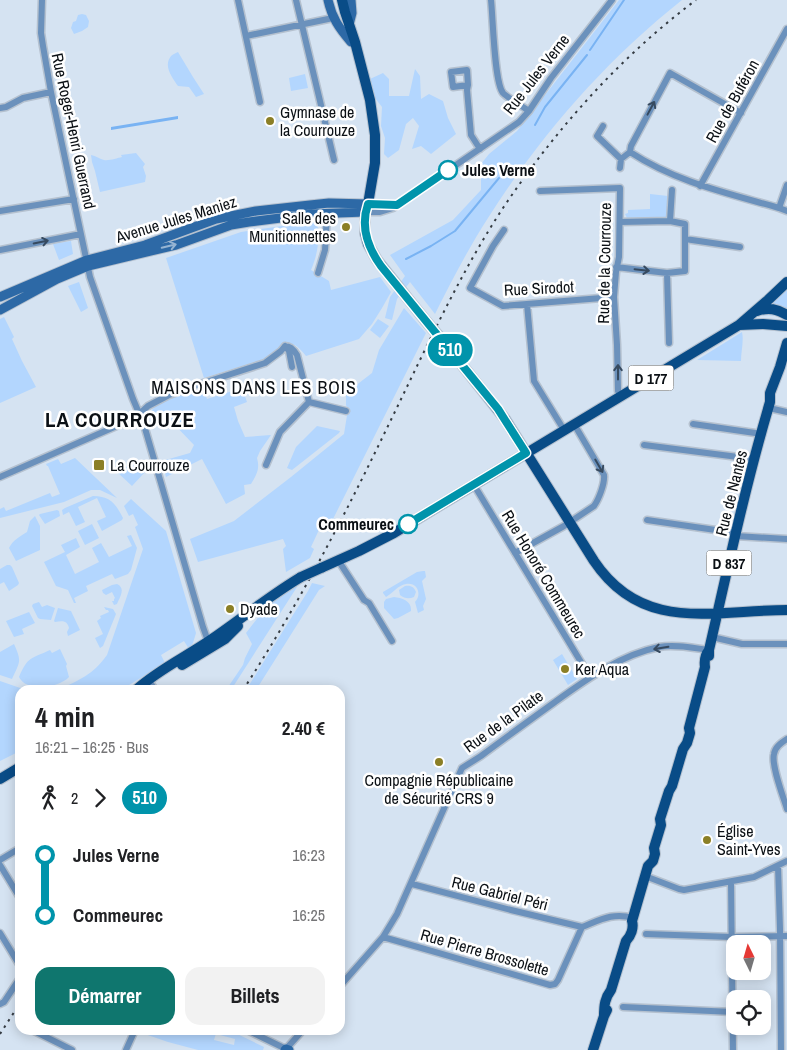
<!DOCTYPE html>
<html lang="fr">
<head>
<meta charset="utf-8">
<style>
	:root { --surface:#fff; --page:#f2f2f2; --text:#202124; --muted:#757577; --accent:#0f766e }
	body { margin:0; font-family:"Archivo Narrow",sans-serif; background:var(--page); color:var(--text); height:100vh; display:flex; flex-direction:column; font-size:19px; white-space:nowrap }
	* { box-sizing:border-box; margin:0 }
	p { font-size:16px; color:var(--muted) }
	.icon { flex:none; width:28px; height:28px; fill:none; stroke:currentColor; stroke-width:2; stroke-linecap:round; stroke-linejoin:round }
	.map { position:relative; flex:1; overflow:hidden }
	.sheet { position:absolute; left:15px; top:685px; width:330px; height:350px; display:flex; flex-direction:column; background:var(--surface); border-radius:15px; box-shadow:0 2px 12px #0003 }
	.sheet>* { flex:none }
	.badge { padding:0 10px; border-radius:16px; font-size:18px; line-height:32px }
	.needle { width:32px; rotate:355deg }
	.buttons { position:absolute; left:726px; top:935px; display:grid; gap:10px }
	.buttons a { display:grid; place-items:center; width:45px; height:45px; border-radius:10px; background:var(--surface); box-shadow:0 2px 12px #0003; font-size:25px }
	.map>.badge { position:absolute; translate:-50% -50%; box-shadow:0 0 0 2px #fff }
	.legs { display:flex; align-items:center; gap:8px; height:55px; padding:0 20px; font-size:16px }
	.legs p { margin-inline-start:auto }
	.headline { display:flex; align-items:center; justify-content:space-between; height:85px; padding:0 20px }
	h1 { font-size:28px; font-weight:700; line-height:38px }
	.action { display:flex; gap:10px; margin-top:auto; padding:10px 20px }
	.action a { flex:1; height:58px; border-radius:15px; background:var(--accent); color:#fff; font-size:20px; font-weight:700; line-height:58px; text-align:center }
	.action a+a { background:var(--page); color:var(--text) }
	ul { padding:0 20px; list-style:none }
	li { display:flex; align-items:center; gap:18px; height:60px; font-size:19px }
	li i { display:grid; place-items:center; width:8px; height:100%; margin:0 6px; background:currentColor }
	li i::after { content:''; width:12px; height:12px; margin:-6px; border:4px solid; border-radius:50%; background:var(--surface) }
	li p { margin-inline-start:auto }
	li:first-child i { background:linear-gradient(#0000 50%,currentColor 0) }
	li:last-child i { background:linear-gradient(currentColor 50%,#0000 0) }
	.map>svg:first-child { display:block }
	.green { fill:#b3d6fe }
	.water { fill:#79b3f3 }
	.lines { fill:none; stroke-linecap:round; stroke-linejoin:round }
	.stream { stroke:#79b3f3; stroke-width:2 }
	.street-casing { stroke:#b5c1cf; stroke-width:9 }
	.secondary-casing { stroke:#b5c1cf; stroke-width:11 }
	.primary-casing { stroke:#b5c1cf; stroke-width:12 }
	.street { stroke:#6b91bc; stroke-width:6 }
	.secondary { stroke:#2d69a6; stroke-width:9 }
	.primary { stroke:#094c87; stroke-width:10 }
	.rail { stroke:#353c43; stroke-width:2; stroke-dasharray:2.5 5; stroke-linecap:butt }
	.primary-bridge-casing { stroke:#b5c1cf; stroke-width:12; stroke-linecap:butt }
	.primary-bridge { stroke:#094c87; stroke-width:10 }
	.oneway { stroke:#364a60 }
	.oneway2 { stroke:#96b4d2 }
	.line-1-casing { stroke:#fff; stroke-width:11 }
	.line-1 { stroke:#0094ab; stroke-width:8 }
	.poi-dot { fill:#8b7f26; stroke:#fff; stroke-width:2 }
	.stop-1-dot { fill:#fff; stroke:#0094ab; stroke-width:2.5 }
	.labels { text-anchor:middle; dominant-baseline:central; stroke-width:5; stroke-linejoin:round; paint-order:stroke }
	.shield { fill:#fff; stroke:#54585b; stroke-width:1 }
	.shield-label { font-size:15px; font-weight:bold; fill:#0b1015 }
	.street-label { font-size:16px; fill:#0b1015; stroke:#fff }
	.poi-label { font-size:16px; fill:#0b1015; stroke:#fff; text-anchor:start }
	.stop-label { font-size:16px; font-weight:bold; fill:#0b1015; stroke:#fff; text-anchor:start }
	.neighbourhood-label { font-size:18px; letter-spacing:1px; fill:#0b1015; stroke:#fff }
	.district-label { font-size:21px; font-weight:bold; letter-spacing:1px; fill:#0b1015; stroke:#fff }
</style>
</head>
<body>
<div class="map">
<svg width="787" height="1050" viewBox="0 0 787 1050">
	<rect width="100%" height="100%" fill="#d5e3f2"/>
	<path class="green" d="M 619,0 L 682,0 C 605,61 540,136 488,218 C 468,249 451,282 435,314 L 410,282 L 397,299 L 392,320 L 385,318 L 390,297 L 405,276 L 390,255 L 453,220 L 481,190 L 481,164 L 489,154 L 517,131 Z
		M 82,14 L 86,15 L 89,21 L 88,27 L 82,31 L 74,34 L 71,28 L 73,22 L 76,21 L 78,15 Z
		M 178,52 L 193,77 L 204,94 L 196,97 L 189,87 L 178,86 C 172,77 163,66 171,56 C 173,54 176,53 178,52 Z
		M 415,69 L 420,76 L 421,99 L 429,94 L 443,101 L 448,118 L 456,134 L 431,154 L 421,146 L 412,149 L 419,126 L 413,118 L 406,124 L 399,150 L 388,158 L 384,154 L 385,138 L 381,126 L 382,107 L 375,98 L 370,79 L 383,73 L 389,79 L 389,96 L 409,96 Z
		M 305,74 L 308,88 L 291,91 L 289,78 Z
		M 136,153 L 145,164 L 143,167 L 146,176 L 145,182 L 100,192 L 95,171 L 92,162 L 91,155 C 96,156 100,159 104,160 C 109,161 117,158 122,157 L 121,155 Z
		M 650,194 L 668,196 L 666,218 L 627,218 L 625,214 L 628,213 L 628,210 L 650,209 Z
		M 317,221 C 320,239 318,253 311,270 L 329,281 L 331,290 L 380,277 L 391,292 L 382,308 L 372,324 L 359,339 L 306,356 C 299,348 295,342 283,344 L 280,351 L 264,359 L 204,378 L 166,258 L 241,232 Z
		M 71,241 L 73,254 L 59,260 L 53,244 Z
		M 79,282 L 88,308 L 81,312 L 68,286 Z
		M 787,284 L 787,309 L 785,316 L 755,315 Z
		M 404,308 L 426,333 L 332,521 L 324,519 L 311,547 L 314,549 L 310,558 L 286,572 L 283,549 L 286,546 L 283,539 L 198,562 L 190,539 L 234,521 L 291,477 L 344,434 L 348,409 L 346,405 L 346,393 L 372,373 L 379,350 Z
		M 4,317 L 14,337 L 12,339 L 22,361 L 36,387 L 0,403 L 0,319 Z
		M 378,319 L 389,326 L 380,338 L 370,330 Z
		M 742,332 C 744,341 741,351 741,361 L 697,360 Z
		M 202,385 L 207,399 L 242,388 L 247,402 L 234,407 L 238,421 L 245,437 L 271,435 L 260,451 L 257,458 C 260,469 257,474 251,484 L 244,485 L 245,494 L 226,504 L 202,459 L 166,477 L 162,461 L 190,453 L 194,445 L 171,421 L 153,421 L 152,410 C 163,398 187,391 202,385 Z
		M 317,426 L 340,431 L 339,433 L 292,470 L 287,468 L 296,447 Z
		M 75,458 L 117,498 L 100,490 L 91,490 L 64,502 L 0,518 L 0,509 L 4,507 L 6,511 L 50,493 L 52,497 L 60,494 L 48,466 L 47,466 L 46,464 L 58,459 L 61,464 Z
		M 135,463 L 145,472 L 132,486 L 116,471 Z
		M 93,496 C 110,496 116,504 123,518 L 122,520 L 102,531 L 97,521 L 106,517 L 97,498 L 78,507 L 85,522 L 76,526 L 69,512 L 63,515 L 62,510 L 65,508 Z
		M 131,499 L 166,531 L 196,633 L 193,643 L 189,649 L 184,641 L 161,655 L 165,663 L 121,690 L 58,690 C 79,680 93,675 107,655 L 143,549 L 135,527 L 138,525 L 133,514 L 129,516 L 124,506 Z
		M 57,510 L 59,511 L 60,516 L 45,524 L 39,515 L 40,514 Z
		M 35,516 L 40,526 L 40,550 L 16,561 L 9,548 C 13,540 19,537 27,532 L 30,521 Z
		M 92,524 L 99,538 L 85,545 L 78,531 Z
		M 131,535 L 137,548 L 131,570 L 128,574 L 115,579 L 112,574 L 86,586 L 88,591 L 74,598 L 76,603 L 74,603 L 68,590 L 56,586 L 44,562 L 65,552 L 61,545 L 76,538 L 80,547 L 66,555 L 75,574 L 99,562 L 92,548 L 101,543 L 109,557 L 132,546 L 127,536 Z
		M 7,565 L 10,565 L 12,567 L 19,583 L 18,585 L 9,591 L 4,582 L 0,584 L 0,569 Z
		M 423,571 L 425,571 L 426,577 L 422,581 L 426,599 L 423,606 L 424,610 L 418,613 L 415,602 C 422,595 418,582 406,584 C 398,585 393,593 386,597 L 383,593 L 383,592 L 417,572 Z
		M 312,583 L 325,586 L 319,590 L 256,690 L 246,690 L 308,591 Z
		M 117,584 C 126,588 120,597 117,604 L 114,605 L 112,601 L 114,601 L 114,599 L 115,598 L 112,592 L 106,595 L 103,593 L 102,590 L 112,585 Z
		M 405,586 C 411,585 414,587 416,592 L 414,597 C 409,599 405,599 400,595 L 399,590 Z
		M 294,587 L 297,587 L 231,690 L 226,690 L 243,665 L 245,658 L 252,644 L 246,633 L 270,602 Z
		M 394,597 C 402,598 412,601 411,611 L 398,618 L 394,619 L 384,608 L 384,602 L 386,599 Z
		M 39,602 L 42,607 L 47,605 L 55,608 L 51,620 L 40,619 L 38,618 L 32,606 L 33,604 Z
		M 104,607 L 113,609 L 116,614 L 103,646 L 100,648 L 95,638 L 103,634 L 97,621 L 101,618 L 100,616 L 109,612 L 108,610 L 106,610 Z
		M 58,608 L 71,611 L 80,630 L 68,636 L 67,632 L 69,628 C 67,620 62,621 55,622 L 54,621 Z
		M 29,612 L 35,623 L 22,629 L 24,634 L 14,637 L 6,621 Z
		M 14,644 C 22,662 20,661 12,679 L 0,675 L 0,652 Z
		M 60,649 L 67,664 L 66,666 L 69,677 C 59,688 27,693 19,677 C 28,656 31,659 50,650 L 52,653 Z
		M 562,654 L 577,679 L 568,685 L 553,660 Z
		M 0,681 L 26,690 L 20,690 L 20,751 L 0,761 Z
		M 140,1030 L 217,1030 L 214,1040 L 234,1045 L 235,1039 L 220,1035 L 221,1030 L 229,1030 L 264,1047 L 263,1050 L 198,1050 L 168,1042 L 139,1032 Z"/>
	<path class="water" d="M 178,116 L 178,119 L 111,130 L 111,127 Z"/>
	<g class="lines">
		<path class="stream" d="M 590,50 L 624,0
			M 535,125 L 545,107 L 587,55
			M 406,259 L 431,246 L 455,231 L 499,178"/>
		<g class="street-casing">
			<path id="street" d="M 42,0 L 41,33 L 43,46 L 51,92 L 90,277 L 133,399 L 144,425 L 203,627 L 208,641
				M 238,0 L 260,102
				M 296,0 L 334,160
				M 491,0 C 493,17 494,82 503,93 C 509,99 522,106 529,111
				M 246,36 L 333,18
				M 468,85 L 453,87 L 451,72 L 467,70 L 468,85 L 467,90 L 471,135 L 480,149
				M 0,108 L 6,107 L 23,98 L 51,92
				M 603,126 L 597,136 L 621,159
				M 630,152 L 631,146 L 670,73 L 741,113
				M 630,152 C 676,182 727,193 779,208 L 787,211
				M 620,168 L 621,159 L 630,152
				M 700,186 L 787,29
				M 540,191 L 620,188 L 619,257 L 616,272 L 614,297 L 617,345 L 618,391 L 621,397
				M 368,204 L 395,205
				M 779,208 L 787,185
				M 0,211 L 74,199
				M 365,212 L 380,212 L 393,208 L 519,122 L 529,111 L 551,78 L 612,0
				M 620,222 L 670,221
				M 504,230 L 493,246 L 470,288 L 503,306 L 614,297
				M 685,239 L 740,247
				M 0,250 L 81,234
				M 616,267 L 667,273 L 685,271 L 685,224 L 670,221 L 672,190
				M 318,273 L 325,250 L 327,213
				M 667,273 L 669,343
				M 527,304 L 534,381 L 564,430
				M 285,346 L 289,351 L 292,367
				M 769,408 L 787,412
				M 693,424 L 762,434
				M 644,445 L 754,459
				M 266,465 L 280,432 L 309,402
				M 0,477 L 135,418 L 148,406 L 169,395 L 194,386 L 265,363 L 281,351 L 285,346 C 290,346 294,350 297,355 L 309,402 L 346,411
				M 474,485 L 590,677
				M 647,520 L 736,533
				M 736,536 L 787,539
				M 515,553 L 564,526 L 594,506 C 599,499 605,483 604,475 L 574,424
				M 338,560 L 364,600 L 369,603 L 392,641
				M 712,637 L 742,644 L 787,644
				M 148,679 L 155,690
				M 787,739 C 781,743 775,747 774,754 C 771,765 783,796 787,809
				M 0,860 L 20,848
				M 0,865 L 20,898
				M 778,866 L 780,929 L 781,1050
				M 645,876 L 679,889 L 684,890 L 754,877 L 787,861
				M 731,882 L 733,1050
				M 412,884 L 511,910 L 582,927
				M 0,933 L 20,966
				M 646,934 L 732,937 L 787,936
				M 383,937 L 550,985 L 555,984 L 558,980 L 582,927 C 600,920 613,912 633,918
				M 340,986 L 383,937 L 397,914 L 462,768 L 481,756 C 505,738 530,720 555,702 C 587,679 620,655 659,647 C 675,644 693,648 709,650
				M 0,1004 L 4,1002 L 20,978
				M 623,1007 L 733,1012
				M 32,1030 L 72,1050
				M 247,1030 L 286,1049 L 303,1030
				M 126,1050 L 135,1030"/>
		</g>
		<g class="secondary-casing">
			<path id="secondary" d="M 328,0 C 332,18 339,28 351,42
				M 349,25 L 352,13 L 351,0
				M 0,297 L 87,260 L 145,245 L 216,219 L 256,211 L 310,205 L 329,203 L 368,204
				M 0,310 L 57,279 L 88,266 L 176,245 L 231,225 L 249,222 L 312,214 L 365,212
				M 285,1050 L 286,1049 L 289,1050"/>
		</g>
		<g class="primary-casing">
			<path id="primary" d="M 342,0 L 345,12 L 355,42 L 370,100 L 375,135 L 375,163 L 368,204 L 365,212 L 365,233 L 368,244 L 377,260 L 425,320
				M 757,311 C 769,307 777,309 787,315
				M 739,325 L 768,300 L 787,282
				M 443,341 L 505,419 L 594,561 C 643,634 714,610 787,610
				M 321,568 L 359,551 L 394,533 L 739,325 L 763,324 L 787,326
				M 709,656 L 709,650 C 728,567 746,483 770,402 L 770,393 L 780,367 L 787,343
				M 182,665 L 225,639 L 238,626
				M 136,690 C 158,670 184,658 209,641 C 240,620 269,596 301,577
				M 0,779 L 20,767
				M 604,1016 C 604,1005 605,998 611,990 L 626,941 C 631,936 634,928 632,921 L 648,866 L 653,861 L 655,854 L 654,848 L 661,825 L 660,819 L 669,791 L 672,786 L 683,749 L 687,743 L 690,733 L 689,728 L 705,667 C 704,660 705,655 709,650
				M 593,1050 L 604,1016 L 607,1010"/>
		</g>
		<use href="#street" class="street"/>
		<use href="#secondary" class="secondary"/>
		<use href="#primary" class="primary"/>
		<path class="rail" d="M 243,690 C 297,607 343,519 386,430 C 423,355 457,278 503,208 C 556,129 620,57 696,0
			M 0,1034 L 20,1003"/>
		<g class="primary-bridge-casing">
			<path id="primary-bridge" d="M 425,320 L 443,341
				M 301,577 L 321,568"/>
		</g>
		<use href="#primary-bridge" class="primary-bridge"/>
	</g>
	<defs><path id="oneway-shaft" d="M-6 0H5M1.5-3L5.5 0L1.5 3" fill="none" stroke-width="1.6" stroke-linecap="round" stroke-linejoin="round" transform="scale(1.25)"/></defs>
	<g class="oneway">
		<use href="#oneway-shaft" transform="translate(651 108) rotate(-62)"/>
		<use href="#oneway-shaft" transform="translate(41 242) rotate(-11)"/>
		<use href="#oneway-shaft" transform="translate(642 270) rotate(6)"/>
		<use href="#oneway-shaft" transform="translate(618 372) rotate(-90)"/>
		<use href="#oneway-shaft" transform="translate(599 466) rotate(60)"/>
		<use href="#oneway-shaft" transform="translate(661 648) rotate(171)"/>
	</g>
	<use class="oneway2" href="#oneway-shaft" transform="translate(169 246) rotate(-14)"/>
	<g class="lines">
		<g class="line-1-casing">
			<path id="line-1" d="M 408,524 L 526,453 L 498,409 L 381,266 C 368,248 360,227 368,204 L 397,205 L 448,170"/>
		</g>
		<use href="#line-1" class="line-1"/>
	</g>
	<g class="poi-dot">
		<circle cx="270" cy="121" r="5"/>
		<circle cx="346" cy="227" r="5"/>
		<rect x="93" y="459" width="12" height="12" rx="2.5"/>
		<circle cx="230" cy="609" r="5"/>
		<circle cx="565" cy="669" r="5"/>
		<circle cx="439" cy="762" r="5"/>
		<circle cx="707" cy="840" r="5"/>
	</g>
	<g class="stop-1-dot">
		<circle cx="448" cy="170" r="9"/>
		<circle cx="408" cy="524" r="9"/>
	</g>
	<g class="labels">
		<g class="shield">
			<rect x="628.5" y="365.5" width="45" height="25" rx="4"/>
			<rect x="706.5" y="550.5" width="45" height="25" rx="4"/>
		</g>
		<g class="shield-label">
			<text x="651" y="378">D 177</text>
			<text x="729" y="563">D 837</text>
		</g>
		<g class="street-label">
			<text transform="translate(536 74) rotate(-52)">Rue Jules Verne</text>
			<text transform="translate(732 101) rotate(-61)">Rue de Buféron</text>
			<text transform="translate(74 131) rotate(78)">Rue Roger-Henri Guerrand</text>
			<text transform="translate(176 219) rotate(-17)">Avenue Jules Maniez</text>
			<text transform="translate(604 263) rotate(-89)">Rue de la Courrouze</text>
			<text transform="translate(539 288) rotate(-3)">Rue Sirodot</text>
			<text transform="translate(731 493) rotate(-76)">Rue de Nantes</text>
			<text transform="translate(544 574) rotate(59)">Rue Honoré Commeurec</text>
			<text transform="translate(503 721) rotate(-36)">Rue de la Pilate</text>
			<text transform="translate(500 893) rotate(14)">Rue Gabriel Péri</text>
			<text transform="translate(485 952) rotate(16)">Rue Pierre Brossolette</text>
		</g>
		<g class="poi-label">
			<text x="280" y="112">Gymnase de<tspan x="280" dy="18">la Courrouze</tspan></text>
			<text x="336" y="218" text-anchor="end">Salle des<tspan x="336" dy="18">Munitionnettes</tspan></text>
			<text x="110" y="465">La Courrouze</text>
			<text x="240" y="609">Dyade</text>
			<text x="575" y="669">Ker Aqua</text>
			<text x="439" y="780" text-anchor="middle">Compagnie Républicaine<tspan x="439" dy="18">de Sécurité CRS 9</tspan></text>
			<text x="717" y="831">Église<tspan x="717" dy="18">Saint-Yves</tspan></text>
		</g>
		<g class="stop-label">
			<text x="462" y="170">Jules Verne</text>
			<text x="394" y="524" text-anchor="end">Commeurec</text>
		</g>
		<g class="neighbourhood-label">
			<text x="254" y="387">MAISONS DANS LES BOIS</text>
		</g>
		<g class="district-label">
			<text x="120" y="419">LA COURROUZE</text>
		</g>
	</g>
</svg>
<div class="buttons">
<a><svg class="needle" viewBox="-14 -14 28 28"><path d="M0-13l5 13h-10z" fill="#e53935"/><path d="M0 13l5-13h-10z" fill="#757577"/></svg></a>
<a><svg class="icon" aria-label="locate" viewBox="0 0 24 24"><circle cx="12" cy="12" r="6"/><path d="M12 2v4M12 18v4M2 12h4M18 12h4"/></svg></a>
</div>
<b class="badge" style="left:450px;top:350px;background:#0094ab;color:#fff">510</b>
<section class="sheet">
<div class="headline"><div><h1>4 min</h1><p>16:21 – 16:25 · Bus</p></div><b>2.40 €</b></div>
<div class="legs"><svg class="icon" aria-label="walk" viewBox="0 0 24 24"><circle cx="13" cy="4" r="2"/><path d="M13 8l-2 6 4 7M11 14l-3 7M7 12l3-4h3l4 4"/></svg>2<svg class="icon" aria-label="forward" viewBox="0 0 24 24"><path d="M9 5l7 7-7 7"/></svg><b class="badge" style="background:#0094ab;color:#fff">510</b></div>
<ul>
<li><i style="color:#0094ab"></i><b>Jules Verne</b><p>16:23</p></li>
<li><i style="color:#0094ab"></i><b>Commeurec</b><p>16:25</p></li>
</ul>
<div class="action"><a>Démarrer</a><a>Billets</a></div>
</section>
</div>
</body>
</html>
